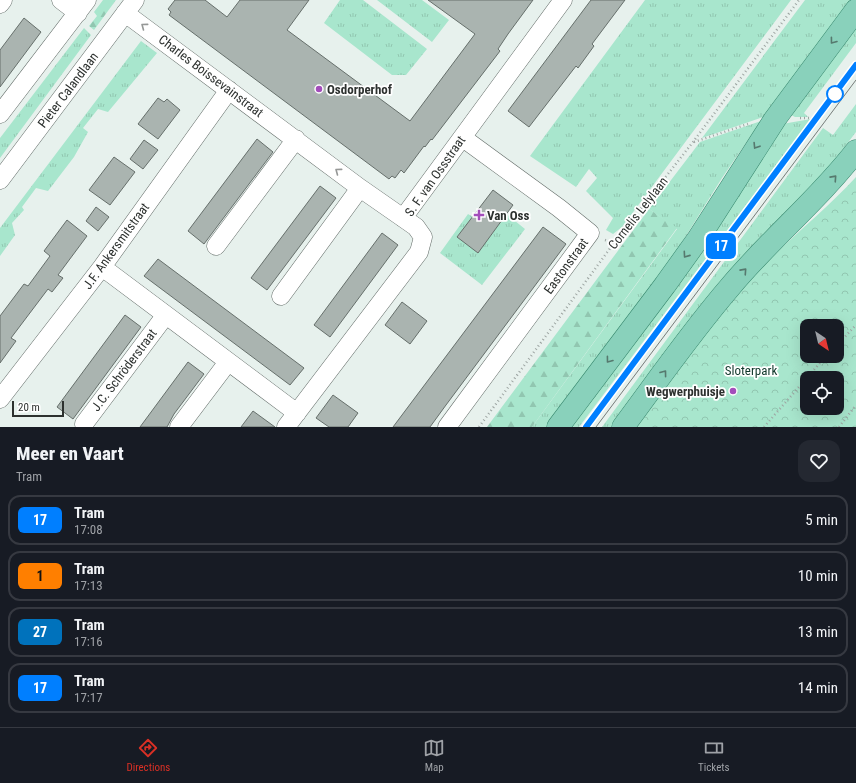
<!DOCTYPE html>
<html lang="en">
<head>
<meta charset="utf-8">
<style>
	:root { --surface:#171b24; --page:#242831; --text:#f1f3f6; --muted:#9ea1a6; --line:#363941; --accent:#d93025 }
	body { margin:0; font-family:"Roboto Condensed",sans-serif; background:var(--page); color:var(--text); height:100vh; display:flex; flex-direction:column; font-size:15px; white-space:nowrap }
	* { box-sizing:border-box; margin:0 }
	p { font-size:13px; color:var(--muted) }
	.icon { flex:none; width:22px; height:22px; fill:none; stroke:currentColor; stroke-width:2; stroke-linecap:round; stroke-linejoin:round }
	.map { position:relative; height:427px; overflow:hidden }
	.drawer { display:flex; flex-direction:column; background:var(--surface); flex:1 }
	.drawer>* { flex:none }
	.badge { padding:0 8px; border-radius:6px; font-size:14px; line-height:26px }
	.needle { width:26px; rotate:145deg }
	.controls { position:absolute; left:800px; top:319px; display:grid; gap:8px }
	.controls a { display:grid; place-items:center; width:44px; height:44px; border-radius:8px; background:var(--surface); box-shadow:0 4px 16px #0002; font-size:20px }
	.scale { position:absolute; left:12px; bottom:10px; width:52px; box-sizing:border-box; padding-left:4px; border:2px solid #2d312f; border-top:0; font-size:11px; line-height:14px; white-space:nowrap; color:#2d312f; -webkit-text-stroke:3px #fff; paint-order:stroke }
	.map>.badge { position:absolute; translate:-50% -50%; box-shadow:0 0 0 2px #fff }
	.round { display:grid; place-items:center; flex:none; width:42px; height:42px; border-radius:12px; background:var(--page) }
	.head { display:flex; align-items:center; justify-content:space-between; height:68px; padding:0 16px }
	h1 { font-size:19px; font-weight:800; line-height:30px }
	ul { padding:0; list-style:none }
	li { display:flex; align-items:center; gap:12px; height:50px; margin:0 8px 6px; padding:0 8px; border:2px solid var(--line); border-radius:12px }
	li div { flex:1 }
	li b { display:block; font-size:15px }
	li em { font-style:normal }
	li .badge { min-width:44px; font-weight:700; text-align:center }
	.menu { display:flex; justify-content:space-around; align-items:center; height:56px; border-top:1px solid var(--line); background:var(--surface); font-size:11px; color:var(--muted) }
	.menu a { display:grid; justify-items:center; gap:2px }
	.menu .on { color:var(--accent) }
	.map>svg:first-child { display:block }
	.grass { fill:url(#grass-tufts) }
	.forest { fill:url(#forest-firs) }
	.park { fill:url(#park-crowns); fill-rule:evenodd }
	.building { fill:#aab4b0; stroke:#666f6b }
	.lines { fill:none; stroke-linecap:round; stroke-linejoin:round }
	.minor-casing { stroke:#626b67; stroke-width:19 }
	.major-casing { stroke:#36866c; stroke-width:23 }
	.path { stroke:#9da5a2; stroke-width:2.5; stroke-dasharray:1 3; stroke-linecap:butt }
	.minor { stroke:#fff; stroke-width:18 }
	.major { stroke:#89d1bb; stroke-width:22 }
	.tram { stroke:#767c7a; stroke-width:1 }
	.oneway { stroke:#969897 }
	.oneway2 { stroke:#56796e }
	.line-casing { stroke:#fff; stroke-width:9 }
	.line { stroke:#007fff; stroke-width:6 }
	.poi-dot { fill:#a34dbb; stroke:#fff; stroke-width:1.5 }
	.stop-dot { fill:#fff; stroke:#007fff; stroke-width:2 }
	.labels { text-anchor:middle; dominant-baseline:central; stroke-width:3.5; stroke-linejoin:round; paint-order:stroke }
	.street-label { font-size:13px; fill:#2d312f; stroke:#fff }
	.poi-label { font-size:13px; font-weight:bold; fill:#2d312f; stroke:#fff; text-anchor:start }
	.park-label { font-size:13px; fill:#0f372a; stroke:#fff }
</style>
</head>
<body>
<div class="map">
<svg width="856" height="427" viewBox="0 0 856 427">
	<defs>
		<pattern id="grass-tufts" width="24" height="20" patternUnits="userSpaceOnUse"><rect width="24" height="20" fill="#a8e6cd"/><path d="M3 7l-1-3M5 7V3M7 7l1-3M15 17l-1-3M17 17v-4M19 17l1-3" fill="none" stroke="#91c6b0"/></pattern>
		<pattern id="forest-firs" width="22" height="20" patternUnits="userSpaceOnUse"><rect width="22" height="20" fill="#a8e6cd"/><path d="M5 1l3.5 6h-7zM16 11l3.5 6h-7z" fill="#91c6b0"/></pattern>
		<pattern id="park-crowns" width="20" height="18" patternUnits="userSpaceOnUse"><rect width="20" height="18" fill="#a8e6cd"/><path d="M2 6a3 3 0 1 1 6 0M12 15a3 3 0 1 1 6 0" fill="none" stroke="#91c6b0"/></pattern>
	</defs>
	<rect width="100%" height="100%" fill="#e7f1ed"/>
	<path class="grass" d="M 340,0 L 363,0 L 427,49 L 406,75 L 392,75 L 324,23 Z
		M 377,0 L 422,0 L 449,20 L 432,42 Z
		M 645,0 L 791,0 L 622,227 L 613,234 L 606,230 L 613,218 L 586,191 L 597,178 L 589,169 L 576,187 L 530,156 Z
		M 805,0 L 852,0 L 766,116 L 702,138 Z
		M 856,25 L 856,43 L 804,113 L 808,117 L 795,117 L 791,115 Z
		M 84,28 L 91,35 L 0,158 L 0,138 Z
		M 141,41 L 157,53 L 108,112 L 98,109 L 83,128 L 88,132 L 74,157 L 48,191 L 36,188 L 22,207 L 24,210 L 12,223 L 15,235 L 0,256 L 0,228 Z
		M 856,104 L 856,132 L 834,161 L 612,427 L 602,427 L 823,128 L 833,135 Z
		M 811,119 L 579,427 L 571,427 L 782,124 Z
		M 761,121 L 722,178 L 671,260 L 548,427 L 532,427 L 677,229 L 649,209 L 700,142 Z
		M 504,212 L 525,229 L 482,285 L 440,253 L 468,214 L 473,217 Z"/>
	<path class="forest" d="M 103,0 L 116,0 L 94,30 L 89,26 L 97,16 L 94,12 Z
		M 649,209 L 677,228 L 532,427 L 487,427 Z"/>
	<path class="park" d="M 856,177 L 856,427 L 636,427 C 669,383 701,336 737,294 C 773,251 818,218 856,177 ZM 807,326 L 837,326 L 837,356 L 807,356 ZM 807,378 L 837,378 L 837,408 L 807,408 Z"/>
	<path class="building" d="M 175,0 L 205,0 L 227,17 L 240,0 L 309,0 L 287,30 L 410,121 L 475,34 L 428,0 L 533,0 L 508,34 L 498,49 L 500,51 L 432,140 L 431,139 L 425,147 L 424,146 L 404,173 L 401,170 L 395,178 L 392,176 L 389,179 L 169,15 L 171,12 L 168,9 Z
		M 591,0 L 625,0 L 592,44 L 594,46 L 578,68 L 576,66 L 529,127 L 508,111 Z
		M 24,18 L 41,32 L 0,87 L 0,50 Z
		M 158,98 L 164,102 L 167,99 L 180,110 L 158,139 L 138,124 Z
		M 257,139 L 273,152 L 204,244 L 188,231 Z
		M 144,140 L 158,150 L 143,169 L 130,159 Z
		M 114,157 L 135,172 L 110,205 L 89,190 Z
		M 320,186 L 336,198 L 267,290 L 251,278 Z
		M 493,190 L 513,205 L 478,253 L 457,237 Z
		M 96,207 L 109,217 L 98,231 L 86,221 Z
		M 67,220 L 87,236 L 58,275 L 63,278 L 52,292 L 48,289 L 11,338 L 16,341 L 0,363 L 0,316 L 24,284 L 28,286 L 50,256 L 44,251 Z
		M 543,227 L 566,244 L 446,405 L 430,427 L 393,427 Z
		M 382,233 L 398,245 L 330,337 L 314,325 Z
		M 158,259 L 304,368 L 290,385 L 144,276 Z
		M 402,302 L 427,321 L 410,344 L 385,325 Z
		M 125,315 L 141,327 L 73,419 L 57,407 Z
		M 188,362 L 204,374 L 174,414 L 167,427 L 140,427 Z
		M 333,395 L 358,413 L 348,427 L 329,427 L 316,418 Z
		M 253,411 L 275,427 L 241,427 Z"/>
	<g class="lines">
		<g class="minor-casing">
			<path id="minor" d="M 61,0 L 78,13
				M 0,4 L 3,0
				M 125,13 L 360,188 L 416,227 L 423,237 L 419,252 L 286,427
				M 0,114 L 87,0
				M 0,180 L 135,0
				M 403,218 L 563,0
				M 216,246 L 296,139
				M 102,267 L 297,413
				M 281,296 L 360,188
				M 0,399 L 102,267 L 229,90
				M 84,424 L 165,316
				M 179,427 L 228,362
				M 447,427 L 590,233 L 559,208 L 463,138"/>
		</g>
		<g class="major-casing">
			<path id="major" d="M 558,427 L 665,285 L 698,239 L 775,119 L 856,10
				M 623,427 C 658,380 692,331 730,287 C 770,239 818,200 856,151"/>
		</g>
		<path class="path" d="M 800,118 L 810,118
			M 694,142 L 748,124
			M 605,240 L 614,243
			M 837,345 L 856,325
			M 479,427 L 614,243 L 693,142 L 799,0
			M 764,427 L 826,356
			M 839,427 L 856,405"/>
		<use href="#minor" class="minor"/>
		<use href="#major" class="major"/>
		<path class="tram" d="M 586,427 L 856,65
			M 596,427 L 856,80"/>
	</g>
	<defs><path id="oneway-chevron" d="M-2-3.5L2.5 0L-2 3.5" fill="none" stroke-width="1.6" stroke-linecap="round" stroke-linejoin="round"/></defs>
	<g class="oneway">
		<use href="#oneway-chevron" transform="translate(144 26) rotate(-143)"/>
		<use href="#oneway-chevron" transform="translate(338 171) rotate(-143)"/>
	</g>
	<g class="oneway2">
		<use href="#oneway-chevron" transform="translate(833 41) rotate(127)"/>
		<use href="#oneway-chevron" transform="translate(756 146) rotate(122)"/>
		<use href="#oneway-chevron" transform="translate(834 178) rotate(-48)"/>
		<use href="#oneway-chevron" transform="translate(686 255) rotate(125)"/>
		<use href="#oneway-chevron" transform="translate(744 271) rotate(-48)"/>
		<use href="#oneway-chevron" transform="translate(609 360) rotate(127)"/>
		<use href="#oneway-chevron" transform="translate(664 373) rotate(-53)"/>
	</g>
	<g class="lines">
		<g class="line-casing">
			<path id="line" d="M 586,427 L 856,65"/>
		</g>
		<use href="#line" class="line"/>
	</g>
	<g class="poi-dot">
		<circle cx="319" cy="89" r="4"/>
		<path d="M477 209h4v4h4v4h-4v4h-4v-4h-4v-4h4z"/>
		<circle cx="733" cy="391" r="4"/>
	</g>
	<circle class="stop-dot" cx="835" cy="94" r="8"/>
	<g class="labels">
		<g class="street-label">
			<text transform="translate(211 76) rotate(37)">Charles Boissevainstraat</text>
			<text transform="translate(68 90) rotate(-53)">Pieter Calandlaan</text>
			<text transform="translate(435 176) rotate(-55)">S. F. van Ossstraat</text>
			<text transform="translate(638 213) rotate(-52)">Cornelis Lelylaan</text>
			<text transform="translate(116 246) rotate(-54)">J.F. Ankersmitstraat</text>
			<text transform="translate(566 266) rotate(-54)">Eastonstraat</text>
			<text transform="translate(124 370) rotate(-53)">J.C. Schröderstraat</text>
		</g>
		<g class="poi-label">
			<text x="327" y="89">Osdorperhof</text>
			<text x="487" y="215">Van Oss</text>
			<text x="725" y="391" text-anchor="end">Wegwerphuisje</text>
		</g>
		<g class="park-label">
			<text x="751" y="370">Sloterpark</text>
		</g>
	</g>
</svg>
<div class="controls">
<a><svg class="needle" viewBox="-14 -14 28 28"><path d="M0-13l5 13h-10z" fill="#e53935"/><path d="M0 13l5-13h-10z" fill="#9ea1a6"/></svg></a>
<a><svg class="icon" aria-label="locate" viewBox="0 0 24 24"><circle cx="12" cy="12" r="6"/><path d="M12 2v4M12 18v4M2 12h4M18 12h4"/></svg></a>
</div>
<div class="scale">20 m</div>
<b class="badge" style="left:721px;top:246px;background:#007fff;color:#fff">17</b>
</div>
<section class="drawer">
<div class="head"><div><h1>Meer en Vaart</h1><p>Tram</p></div><a class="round"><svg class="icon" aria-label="heart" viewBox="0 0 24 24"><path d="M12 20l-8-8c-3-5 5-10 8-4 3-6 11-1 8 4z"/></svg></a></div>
<ul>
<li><span class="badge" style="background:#007fff;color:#fff">17</span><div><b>Tram</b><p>17:08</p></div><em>5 min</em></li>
<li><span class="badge" style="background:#ff7f00;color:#111">1</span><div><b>Tram</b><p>17:13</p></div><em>10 min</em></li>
<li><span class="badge" style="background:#0072bc;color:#fff">27</span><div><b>Tram</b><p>17:16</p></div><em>13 min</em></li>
<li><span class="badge" style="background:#007fff;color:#fff">17</span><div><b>Tram</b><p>17:17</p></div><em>14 min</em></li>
</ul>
</section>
<nav class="menu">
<a class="on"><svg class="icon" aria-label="directions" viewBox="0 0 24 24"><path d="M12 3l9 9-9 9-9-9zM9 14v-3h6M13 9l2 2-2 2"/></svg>Directions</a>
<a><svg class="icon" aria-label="map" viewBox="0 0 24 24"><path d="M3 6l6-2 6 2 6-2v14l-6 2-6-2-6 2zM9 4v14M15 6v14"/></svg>Map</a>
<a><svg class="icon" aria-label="tickets" viewBox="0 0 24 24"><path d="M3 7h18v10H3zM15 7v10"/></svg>Tickets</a>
</nav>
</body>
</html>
